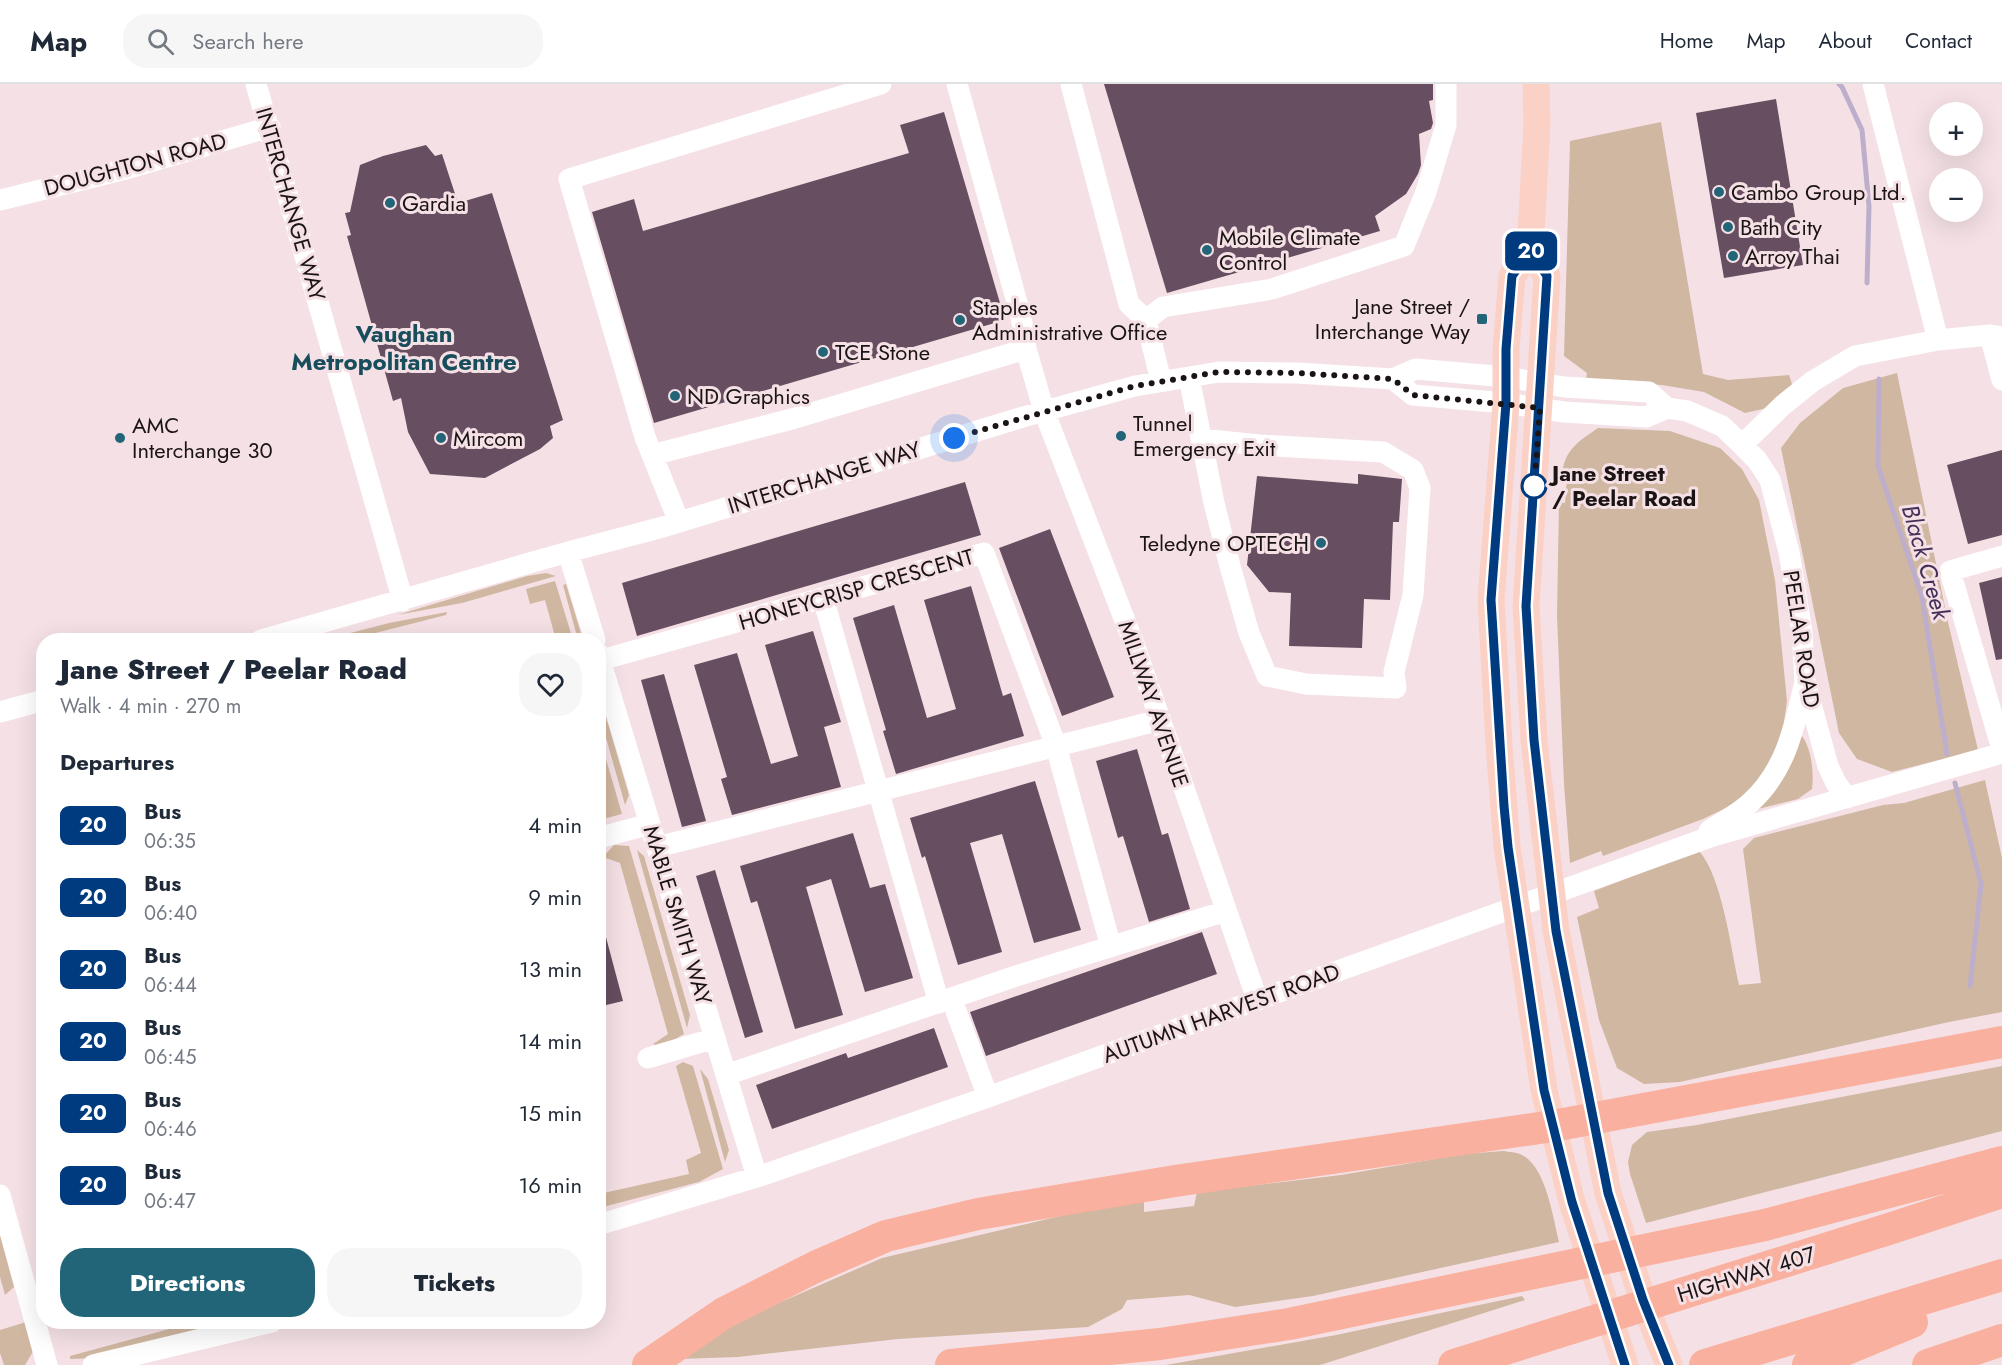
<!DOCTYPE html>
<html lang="en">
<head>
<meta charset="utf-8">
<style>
	:root { --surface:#fff; --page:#f6f6f7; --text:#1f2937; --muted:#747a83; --line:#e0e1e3; --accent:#226578 }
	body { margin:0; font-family:Jost,sans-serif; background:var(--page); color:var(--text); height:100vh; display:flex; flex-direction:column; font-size:22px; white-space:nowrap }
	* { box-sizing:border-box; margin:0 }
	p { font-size:20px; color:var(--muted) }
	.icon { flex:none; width:33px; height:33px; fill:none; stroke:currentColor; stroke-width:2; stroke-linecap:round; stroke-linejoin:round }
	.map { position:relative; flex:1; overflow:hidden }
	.details { position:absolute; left:36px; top:549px; width:570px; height:696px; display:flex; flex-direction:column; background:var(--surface); border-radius:24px; box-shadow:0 6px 24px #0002 }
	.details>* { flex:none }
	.badge { padding:0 12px; border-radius:9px; font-size:21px; line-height:39px }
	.fabs { position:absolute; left:1929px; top:18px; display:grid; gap:12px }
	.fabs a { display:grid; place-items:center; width:54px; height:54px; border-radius:50%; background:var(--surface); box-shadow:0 6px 24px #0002; font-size:30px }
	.you { position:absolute; width:30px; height:30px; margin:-15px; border:4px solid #fff; border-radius:50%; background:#1a73e8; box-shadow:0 0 0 9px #1a73e833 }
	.map>.badge { position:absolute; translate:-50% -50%; box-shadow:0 0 0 3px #fff }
	h2 { padding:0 24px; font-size:22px; line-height:54px }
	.round { display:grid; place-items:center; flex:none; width:63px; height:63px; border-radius:24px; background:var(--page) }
	.head { display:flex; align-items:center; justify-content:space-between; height:102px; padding:0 24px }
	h1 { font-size:28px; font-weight:800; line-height:45px }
	.button { display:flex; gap:12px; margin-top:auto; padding:12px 24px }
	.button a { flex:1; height:69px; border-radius:24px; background:var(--accent); color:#fff; font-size:24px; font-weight:800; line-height:69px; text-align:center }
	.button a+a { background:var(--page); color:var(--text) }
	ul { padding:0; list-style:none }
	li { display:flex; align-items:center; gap:18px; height:72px; padding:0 24px }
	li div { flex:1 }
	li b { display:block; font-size:22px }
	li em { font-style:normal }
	li .badge { min-width:66px; font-weight:700; text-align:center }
	header { display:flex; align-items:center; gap:36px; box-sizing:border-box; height:84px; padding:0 30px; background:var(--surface); border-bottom:2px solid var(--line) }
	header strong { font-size:28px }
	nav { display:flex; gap:33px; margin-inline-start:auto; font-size:21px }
	.search { width:420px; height:54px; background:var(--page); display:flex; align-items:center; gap:15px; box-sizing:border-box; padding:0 21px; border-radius:24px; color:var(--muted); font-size:22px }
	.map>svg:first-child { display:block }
	.green { fill:#d0b7a1 }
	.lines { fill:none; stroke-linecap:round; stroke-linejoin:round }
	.stream { stroke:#bdafcc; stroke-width:5 }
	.building { fill:#674e60 }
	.minor { stroke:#fff; stroke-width:21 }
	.major { stroke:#fbd0c5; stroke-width:27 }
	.highway { stroke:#f9b09e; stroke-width:32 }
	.line-casing { stroke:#fff; stroke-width:14 }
	.line { stroke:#003b80; stroke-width:9 }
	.walk { stroke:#1b1415; stroke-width:6; stroke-dasharray:0 10.8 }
	.poi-dot { fill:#226578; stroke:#f5e1e5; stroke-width:2 }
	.stop-dot { fill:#fff; stroke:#003b80; stroke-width:3 }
	.labels { text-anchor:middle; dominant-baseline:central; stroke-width:6; stroke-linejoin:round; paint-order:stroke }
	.street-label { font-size:22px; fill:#1b1415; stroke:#f5e1e5 }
	.poi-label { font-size:22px; fill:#1b1415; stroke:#f5e1e5; text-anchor:start }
	.stop-label { font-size:22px; font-weight:bold; fill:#1b1415; stroke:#f5e1e5; text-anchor:start }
	.neighbourhood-label { font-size:24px; font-weight:bold; fill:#184d5c; stroke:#f5e1e5 }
	.water-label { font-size:24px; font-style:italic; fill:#442f58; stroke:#f5e1e5 }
</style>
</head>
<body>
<header>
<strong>Map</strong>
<div class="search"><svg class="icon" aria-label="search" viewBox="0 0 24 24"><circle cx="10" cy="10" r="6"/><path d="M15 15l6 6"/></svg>Search here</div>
<nav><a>Home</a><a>Map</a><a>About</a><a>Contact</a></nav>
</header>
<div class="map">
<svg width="2002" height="1281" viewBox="0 0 2002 1281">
	<rect width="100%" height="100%" fill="#f5e1e5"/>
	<path class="green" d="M 1661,38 L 1703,290 L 1728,296 L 1789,291 L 1794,306 L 1772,323 L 1745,329 L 1704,308 L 1662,301 L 1586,296 L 1587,289 L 1564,272 L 1570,57 Z
		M 1897,289 L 1948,538 L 1978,666 L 1892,688 L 1857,675 L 1839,649 L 1781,364 L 1800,339 L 1843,304 Z
		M 1598,344 L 1670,347 L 1720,364 L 1742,385 L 1759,416 L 1775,496 L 1787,617 L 1780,666 L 1758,700 L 1734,720 L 1703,735 L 1603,772 L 1601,767 L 1570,779 L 1564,700 L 1557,532 L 1559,418 L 1565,419 L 1567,392 L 1562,390 C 1565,365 1578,358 1598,344 Z
		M 546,489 L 556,492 L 462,519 L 397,531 L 527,492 Z
		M 555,497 L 573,556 L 556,556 L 545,516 L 530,520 L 526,505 Z
		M 566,500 L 583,556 L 578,556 L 563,501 Z
		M 447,528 L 446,531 L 348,556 L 323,556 L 389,539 Z
		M 599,609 L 629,711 L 625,721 L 599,629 Z
		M 599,651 L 622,730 L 599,736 L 599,726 L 602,724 L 599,712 Z
		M 1802,652 C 1812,666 1814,689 1812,705 L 1798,715 L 1758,725 L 1799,654 Z
		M 1985,696 L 2002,774 L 2002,928 L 1949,938 L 1680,998 L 1644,1000 L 1617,984 L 1599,936 L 1577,833 L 1599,824 L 1594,807 L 1699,767 C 1722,792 1731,865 1739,901 L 1761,899 L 1743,765 L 1754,754 L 1883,721 L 1904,719 Z
		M 614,761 L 629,762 L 684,950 L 662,963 L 653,960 L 668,950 L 620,779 L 603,773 Z
		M 637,766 L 644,772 L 690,931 L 687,944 Z
		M 683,978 L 693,982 L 723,1085 L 699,1098 L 599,1124 L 599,1110 L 689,1090 L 686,1076 L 701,1069 L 676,982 Z
		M 2002,982 L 2002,1047 L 1646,1139 L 1630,1090 L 1628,1078 L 1632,1061 L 1647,1048 L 1697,1041 Z
		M 700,985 L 708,995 L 729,1066 L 725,1078 Z
		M 1503,1067 C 1509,1068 1517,1068 1522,1071 C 1546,1083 1553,1134 1559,1158 L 1313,1212 L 1235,1223 L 1189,1211 L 1127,1216 L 1122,1225 L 1088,1243 L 898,1255 L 738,1273 L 679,1275 L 737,1237 L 882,1174 L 1094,1124 L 1144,1117 L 1144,1128 L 1194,1122 L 1197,1108 L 1341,1091 L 1464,1070 Z
		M 0,1151 L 14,1203 L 5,1211 L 0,1193 Z
		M 1522,1212 L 1525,1216 L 1320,1281 L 1166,1281 L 1336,1251 Z
		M 26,1238 L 34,1266 L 25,1281 L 4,1281 L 0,1269 L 0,1246 Z
		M 195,1238 L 231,1238 L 100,1274 L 70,1275 L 70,1272 Z"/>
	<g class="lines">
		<path class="stream" d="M 1839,0 L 1842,3 L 1862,46 L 1869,122 L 1867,199
			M 1879,295 L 1878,382 L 1922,513 L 1947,670
			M 1955,699 L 1981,800 L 1970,902"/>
	</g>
	<path class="building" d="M 1104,0 L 1433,0 L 1433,16 L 1429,17 L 1433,39 L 1431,45 L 1419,50 L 1421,81 L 1418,90 L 1406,110 L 1375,132 L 1380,147 L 1167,209 Z
		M 1776,15 L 1803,181 L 1724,194 L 1696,29 Z
		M 944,28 L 1005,236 L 654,339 L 592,128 L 634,115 L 643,147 L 909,69 L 900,41 Z
		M 426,61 L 435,72 L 442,70 L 458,119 L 492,109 L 563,336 L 550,342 L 553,354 L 540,365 L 485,394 L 430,390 L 408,348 L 401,314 L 393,317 L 347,152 L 351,151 L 345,129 L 350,128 L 360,81 L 383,72 Z
		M 2002,366 L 2002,451 L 1968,460 L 1947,381 Z
		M 1358,390 L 1402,395 L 1399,438 L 1393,438 L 1390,516 L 1364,515 L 1362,564 L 1289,562 L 1291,509 L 1269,508 L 1247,481 L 1257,392 L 1358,400 Z
		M 965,398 L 981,451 L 637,552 L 622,499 Z
		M 1050,445 L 1114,613 L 1062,632 L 999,464 Z
		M 2002,493 L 2002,575 L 1996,576 L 1979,499 Z
		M 971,502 L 1003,612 L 1011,609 L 1024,652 L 896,690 L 883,647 L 886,646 L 853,534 L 894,521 L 927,634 L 956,625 L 924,516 Z
		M 813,547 L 841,638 L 824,643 L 841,703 L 732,731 L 721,695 L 727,693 L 694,581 L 737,569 L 771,680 L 798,672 L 765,561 Z
		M 664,590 L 706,737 L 682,743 L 641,596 Z
		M 1137,665 L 1162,751 L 1168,749 L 1190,825 L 1149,838 L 1123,752 L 1118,754 L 1096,677 Z
		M 1035,697 L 1081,846 L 1034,859 L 1002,750 L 970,759 L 1002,868 L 958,881 L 925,772 L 922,774 L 910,734 Z
		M 853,749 L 870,804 L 885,800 L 913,894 L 865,908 L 831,795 L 806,803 L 843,931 L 795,945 L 757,817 L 751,819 L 740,782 Z
		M 715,786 L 763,948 L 745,954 L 696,792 Z
		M 603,842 L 623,917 L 598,923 L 598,843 Z
		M 1202,848 L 1217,890 L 986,972 L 970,928 Z
		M 934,944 L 948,983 L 772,1045 L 756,1001 L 846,969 L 848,974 Z"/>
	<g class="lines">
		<path class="minor" d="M 256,0 L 403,517
			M 957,0 L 1021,233 L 1026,265 L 1044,327 L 1134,560 L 1257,915
			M 1071,0 L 1129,220 L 1146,236 L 1161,297
			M 1873,0 L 1938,256
			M 0,116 L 126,85 L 270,43
			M 1146,236 L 1163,223 L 1272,205 L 1404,162 L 1426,108 L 1446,41 L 1446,0
			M 1990,251 L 2002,296
			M 1189,293 L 1214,419 L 1230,482 L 1249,549 L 1267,592 L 1306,600 L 1396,604 L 1394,588 L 1413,511 L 1420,404 L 1413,386 L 1383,368 L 1259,361 L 1201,355
			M 1393,295 L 1413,311 L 1506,319 L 1564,328 L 1646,333 L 1667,324 L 1687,327 L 1722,342 L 1742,361 L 1757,376 L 1770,396 L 1789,468 L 1802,548 L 1805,598 L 1828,682 L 1836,699 L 1847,714
			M 1742,361 L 1783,321 L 1813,297 L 1855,272 L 1938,256 L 1990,251 L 2002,253
			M 652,371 L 792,335 L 1026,265
			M 679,438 L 645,353 L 569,95 L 881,0
			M 568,468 L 595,556
			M 2002,472 L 1950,487 L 2002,665
			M 823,514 L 939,919
			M 261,556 L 568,468 L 663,443 L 1023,333 L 1135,302 L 1219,288 L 1297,289 L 1393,295 L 1416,285 L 1506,293 L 1564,303 L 1649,308 L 1667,324
			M 598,569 L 757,1093
			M 601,576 L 984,469 L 1056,662 L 1111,863
			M 0,628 L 44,616
			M 1709,747 C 1722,738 1739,730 1751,718 C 1785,687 1794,645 1804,602
			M 598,754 L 650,740
			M 657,763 L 1160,636
			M 956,927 L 988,1013
			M 648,974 L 715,954
			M 726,991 L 1016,892 L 1226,827
			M 0,1111 L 47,1281
			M 598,1141 L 757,1093 L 988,1013 L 1710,753 L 2002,669
			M 93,1281 L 272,1238"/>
		<path class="major" d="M 1536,0 L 1537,40 L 1530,167 L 1512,192 L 1506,265 L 1506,319 L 1491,516 L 1499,661 L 1507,763 L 1544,1006 L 1572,1118 L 1625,1281
			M 1530,167 L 1547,192 L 1526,522 L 1534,656 L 1556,847 L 1608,1109 L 1643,1216 L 1669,1281"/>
		<path class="highway" d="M 648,1281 L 724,1229 L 815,1183 L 886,1152 L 978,1130 L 1175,1097 L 1553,1042 L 2002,958
			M 951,1281 L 1160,1260 L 1289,1240 L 1765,1141 L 2002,1078
			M 1454,1281 L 1892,1144 L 2002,1108
			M 1705,1281 L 2002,1191
			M 1808,1281 L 1912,1238
			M 1928,1281 L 2002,1256"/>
	</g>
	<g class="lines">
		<g class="line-casing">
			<path id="line" d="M 1625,1281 L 1572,1118 L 1544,1006 L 1508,763 L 1504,722 L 1491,516 L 1506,319 L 1506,265 L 1512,192 L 1530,167 L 1547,192 L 1526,522 L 1534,656 L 1556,847 L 1608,1109 L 1643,1216 L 1669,1281"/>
		</g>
		<use href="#line" class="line"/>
		<path class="walk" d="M 954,354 L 1135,302 L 1219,288 L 1297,289 L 1393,295 L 1413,311 L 1540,324 L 1534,406 L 1534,402"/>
	</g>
	<g class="poi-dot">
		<circle cx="1719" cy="108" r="6"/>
		<circle cx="390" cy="119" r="6"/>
		<circle cx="1728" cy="143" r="6"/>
		<circle cx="1207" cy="166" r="6"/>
		<circle cx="1733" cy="172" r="6"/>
		<rect x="1476" y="229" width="12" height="12" rx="3"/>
		<circle cx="960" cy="236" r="6"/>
		<circle cx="823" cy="268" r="6"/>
		<circle cx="675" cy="312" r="6"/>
		<circle cx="1121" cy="352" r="6"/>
		<circle cx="120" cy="354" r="6"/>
		<circle cx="441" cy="354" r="6"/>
		<circle cx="1321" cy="459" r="6"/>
	</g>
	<circle class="stop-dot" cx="1534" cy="402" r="12"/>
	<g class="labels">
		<g class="street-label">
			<text transform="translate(135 80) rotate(-15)">DOUGHTON ROAD</text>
			<text transform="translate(291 120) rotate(74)">INTERCHANGE WAY</text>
			<text transform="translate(824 393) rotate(-17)">INTERCHANGE WAY</text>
			<text transform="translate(856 505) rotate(-16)">HONEYCRISP CRESCENT</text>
			<text transform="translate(1802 555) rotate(81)">PEELAR ROAD</text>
			<text transform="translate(1154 620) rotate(71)">MILLWAY AVENUE</text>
			<text transform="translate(678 831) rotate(73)">MABLE SMITH WAY</text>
			<text transform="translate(1221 929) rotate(-20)">AUTUMN HARVEST ROAD</text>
			<text transform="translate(1746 1190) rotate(-17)">HIGHWAY 407</text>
		</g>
		<g class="poi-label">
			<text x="1731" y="108">Cambo Group Ltd.</text>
			<text x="402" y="119">Gardia</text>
			<text x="1740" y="143">Bath City</text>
			<text x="1219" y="153">Mobile Climate<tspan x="1219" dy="25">Control</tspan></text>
			<text x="1745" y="172">Arroy Thai</text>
			<text x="1470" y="222" text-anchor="end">Jane Street /<tspan x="1470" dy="25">Interchange Way</tspan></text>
			<text x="972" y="223">Staples<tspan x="972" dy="25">Administrative Office</tspan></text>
			<text x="835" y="268">TCE Stone</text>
			<text x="687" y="312">ND Graphics</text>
			<text x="1133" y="339">Tunnel<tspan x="1133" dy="25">Emergency Exit</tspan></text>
			<text x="132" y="341">AMC<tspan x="132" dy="25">Interchange 30</tspan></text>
			<text x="453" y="354">Mircom</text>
			<text x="1309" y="459" text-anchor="end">Teledyne OPTECH</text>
		</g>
		<g class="stop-label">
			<text x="1552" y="389">Jane Street<tspan x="1552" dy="25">/ Peelar Road</tspan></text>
		</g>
		<g class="neighbourhood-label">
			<text x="404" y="249">Vaughan<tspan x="404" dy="28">Metropolitan Centre</tspan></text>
		</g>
		<g class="water-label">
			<text transform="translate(1926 478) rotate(74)">Black Creek</text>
		</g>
	</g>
</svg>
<div class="fabs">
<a>+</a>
<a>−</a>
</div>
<div class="you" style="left:954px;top:354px"></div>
<b class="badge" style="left:1531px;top:167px;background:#003b80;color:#fff">20</b>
<section class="details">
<div class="head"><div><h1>Jane Street / Peelar Road</h1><p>Walk · 4 min · 270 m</p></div><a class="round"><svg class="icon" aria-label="heart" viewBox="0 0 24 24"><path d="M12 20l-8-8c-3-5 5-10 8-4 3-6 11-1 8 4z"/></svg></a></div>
<h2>Departures</h2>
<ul>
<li><span class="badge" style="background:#003b80;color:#fff">20</span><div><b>Bus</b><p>06:35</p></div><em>4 min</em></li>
<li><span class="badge" style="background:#003b80;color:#fff">20</span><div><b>Bus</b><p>06:40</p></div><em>9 min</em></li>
<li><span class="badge" style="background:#003b80;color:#fff">20</span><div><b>Bus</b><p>06:44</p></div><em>13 min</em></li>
<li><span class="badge" style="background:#003b80;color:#fff">20</span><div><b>Bus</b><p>06:45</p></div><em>14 min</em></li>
<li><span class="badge" style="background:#003b80;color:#fff">20</span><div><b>Bus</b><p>06:46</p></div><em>15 min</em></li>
<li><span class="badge" style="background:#003b80;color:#fff">20</span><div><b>Bus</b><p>06:47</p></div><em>16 min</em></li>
</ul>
<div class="button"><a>Directions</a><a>Tickets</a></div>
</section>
</div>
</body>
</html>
